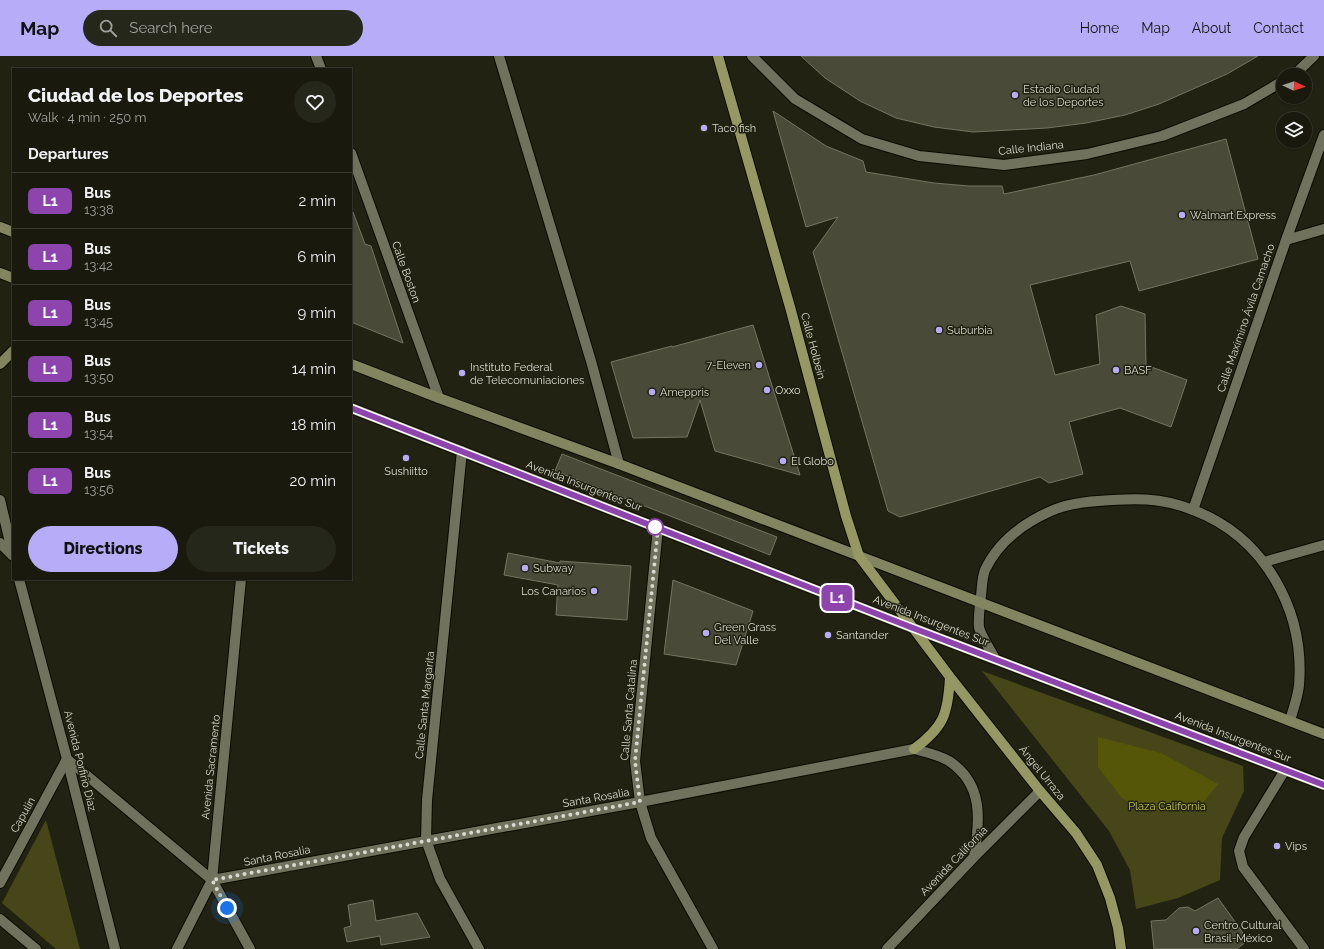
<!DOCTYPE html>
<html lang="en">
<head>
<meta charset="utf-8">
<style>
	:root { --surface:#191a0d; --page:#26271b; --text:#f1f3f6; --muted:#9fa19d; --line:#37382e; --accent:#b6acf8 }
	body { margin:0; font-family:Raleway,sans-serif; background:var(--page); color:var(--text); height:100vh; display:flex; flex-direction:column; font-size:15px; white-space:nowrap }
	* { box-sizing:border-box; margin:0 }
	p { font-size:13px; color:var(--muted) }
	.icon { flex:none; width:22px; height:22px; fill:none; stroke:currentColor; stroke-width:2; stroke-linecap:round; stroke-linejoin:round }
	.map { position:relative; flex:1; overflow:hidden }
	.drawer { position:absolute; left:12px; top:12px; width:340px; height:512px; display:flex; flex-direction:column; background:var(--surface); border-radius:0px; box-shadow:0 1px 3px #0004,0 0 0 1px var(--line) }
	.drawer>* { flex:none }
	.badge { padding:0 8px; border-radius:6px; font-size:14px; line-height:26px }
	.needle { width:26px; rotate:94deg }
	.fabs { position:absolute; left:1276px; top:12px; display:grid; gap:8px }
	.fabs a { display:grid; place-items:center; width:36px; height:36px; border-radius:50%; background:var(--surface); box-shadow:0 1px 3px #0004,0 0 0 1px var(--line); font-size:20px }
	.you { position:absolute; width:20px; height:20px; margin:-10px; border:3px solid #fff; border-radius:50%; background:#1a73e8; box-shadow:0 0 0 6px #1a73e833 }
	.map>.badge { position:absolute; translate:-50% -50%; box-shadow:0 0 0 2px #fff }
	h2 { padding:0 16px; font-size:15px; line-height:36px }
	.round { display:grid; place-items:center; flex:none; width:42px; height:42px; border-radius:21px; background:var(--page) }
	.headline { display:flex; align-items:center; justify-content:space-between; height:68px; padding:0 16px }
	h1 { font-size:19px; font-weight:800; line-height:30px }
	.action { display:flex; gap:8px; margin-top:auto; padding:8px 16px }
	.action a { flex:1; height:46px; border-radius:24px; background:var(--accent); color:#111; font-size:16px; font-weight:800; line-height:46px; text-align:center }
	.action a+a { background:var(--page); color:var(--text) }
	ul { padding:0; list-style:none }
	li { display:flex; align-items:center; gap:12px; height:56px; padding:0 16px; border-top:1px solid var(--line) }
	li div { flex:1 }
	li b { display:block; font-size:15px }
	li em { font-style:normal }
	li .badge { min-width:44px; font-weight:700; text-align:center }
	header { display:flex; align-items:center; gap:24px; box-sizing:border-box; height:56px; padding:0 20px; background:var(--accent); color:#111 }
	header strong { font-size:19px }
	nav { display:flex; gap:22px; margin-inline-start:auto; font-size:14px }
	.search { width:280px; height:36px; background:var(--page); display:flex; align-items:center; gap:10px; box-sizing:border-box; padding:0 14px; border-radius:22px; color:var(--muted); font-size:15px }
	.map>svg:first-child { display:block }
	.green { fill:#464619 }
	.water { fill:#565609 }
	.building { fill:#494a37; stroke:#747562 }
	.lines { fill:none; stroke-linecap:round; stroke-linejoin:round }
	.minor-casing { stroke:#0b0b01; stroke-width:12 }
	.tertiary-casing { stroke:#0b0b01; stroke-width:12 }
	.secondary-casing { stroke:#0b0b01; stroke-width:12 }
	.primary-casing { stroke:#0b0b01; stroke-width:12 }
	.minor { stroke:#70725e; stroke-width:10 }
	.tertiary { stroke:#70725e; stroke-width:10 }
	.secondary { stroke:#838561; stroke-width:10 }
	.primary { stroke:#969864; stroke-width:10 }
	.line-casing { stroke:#fff; stroke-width:9 }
	.line { stroke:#8e44ad; stroke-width:6 }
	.walk { stroke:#d9dacf; stroke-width:4; stroke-dasharray:0 7.2 }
	.poi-dot { fill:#b6acf8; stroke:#212211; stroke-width:1.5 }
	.stop-dot { fill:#fff; stroke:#8e44ad; stroke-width:2 }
	.labels { text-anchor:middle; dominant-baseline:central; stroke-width:3; stroke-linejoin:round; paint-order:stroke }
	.poi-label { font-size:11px; fill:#d9dacf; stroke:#212211; text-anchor:start }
	.street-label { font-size:11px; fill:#d9dacf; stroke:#212211 }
	.park-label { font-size:11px; fill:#c6c74b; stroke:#212211 }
</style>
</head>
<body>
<header>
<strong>Map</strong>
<div class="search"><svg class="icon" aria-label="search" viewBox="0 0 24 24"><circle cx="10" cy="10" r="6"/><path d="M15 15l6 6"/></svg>Search here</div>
<nav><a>Home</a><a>Map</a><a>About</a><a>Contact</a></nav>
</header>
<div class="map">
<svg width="1324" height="893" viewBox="0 0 1324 893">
	<rect width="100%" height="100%" fill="#212211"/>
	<path class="green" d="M 982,615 L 1243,710 L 1244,735 L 1222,782 L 1220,824 L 1178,842 L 1136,853 L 1130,814 L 1109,775 Z
		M 46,764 L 80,893 L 56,893 L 2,847 Z"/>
	<path class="water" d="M 1098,681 L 1161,697 L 1218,728 L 1201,749 L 1156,755 L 1139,752 L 1122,742 L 1098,711 Z"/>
	<path class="building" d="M 801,0 L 1258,0 L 1227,18 L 1159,48 L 1125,59 L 1086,67 L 1047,72 L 973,76 L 934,71 L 896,62 L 860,45 L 825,22 Z
		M 773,55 L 826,90 L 863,105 L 866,116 L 934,127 L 969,130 L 1002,130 L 1004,138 L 1094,119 L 1226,83 L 1258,203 L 1139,235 L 1130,205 L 1030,229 L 1055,319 L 1100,308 L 1096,259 L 1121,250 L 1145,258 L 1146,309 L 1187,324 L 1171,371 L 1120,352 L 1069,366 L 1083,418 L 1049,427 L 1040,421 L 900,461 L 888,455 L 813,196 L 838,161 L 806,171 Z
		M 351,156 L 353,156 L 365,188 L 371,190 L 403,287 L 351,266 Z
		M 753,269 L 800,419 L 715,395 L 700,344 L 687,381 L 633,382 L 611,306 L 672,290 L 672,291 Z
		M 562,398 L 777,481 L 770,499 L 555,415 Z
		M 508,497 L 560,507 L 560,505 L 631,510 L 627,564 L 556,559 L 558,529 L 504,519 Z
		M 673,524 L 753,555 L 736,609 L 664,598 Z
		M 1218,842 L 1248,884 L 1237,893 L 1154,893 L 1151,865 L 1166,864 L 1179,852 L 1188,851 L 1195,855 Z
		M 373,844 L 376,865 L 417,857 L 430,881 L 381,889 L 380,880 L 347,886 L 344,872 L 351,870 L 348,849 Z"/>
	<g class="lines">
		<g class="minor-casing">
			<path id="minor" d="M 316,0 L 321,13
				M 499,0 L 591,305 L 619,408
				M 752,0 L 795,43 L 862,83 L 919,100 L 1004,109 L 1087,98 L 1162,80 L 1244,48 L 1283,25
				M 1294,19 L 1314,0
				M 351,97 L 439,342
				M 1286,184 L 1324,173
				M 462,395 L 427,744 L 426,784 L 440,823 L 479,893
				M 1193,454 L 1286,184 L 1324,79
				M 658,472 L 635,705 L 640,746 L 651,782 L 713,893
				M 241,523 L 212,824 L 250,893
				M 1285,714 L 1244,781 L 1239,795 L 1243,811 L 1304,893
				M 212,824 L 640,746 L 914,693 C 925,696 939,699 949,705 C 984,728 980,765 974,801
				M 0,827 L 67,703 L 212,824
				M 0,863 L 36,893
				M 177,893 L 212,824
				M 887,893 L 974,801 L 1040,735"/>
		</g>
		<g class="tertiary-casing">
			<path id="tertiary" d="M 0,444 L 13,499
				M 0,487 L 13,500
				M 1264,506 L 1324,489
				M 19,523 L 67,703 L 115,893
				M 995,603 C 991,595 980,578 979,571 C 978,561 980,550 981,540 C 982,532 982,521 985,514 C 998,486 1024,467 1051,455 C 1066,448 1083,446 1098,445 C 1132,442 1161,441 1193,454 C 1265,481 1305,555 1299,629 C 1298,641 1293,653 1290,665"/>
		</g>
		<g class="secondary-casing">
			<path id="secondary" d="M 0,171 L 13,176
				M 0,217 L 13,222
				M 0,308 L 13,295
				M 351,308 L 439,342 L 619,408 L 1324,678
				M 351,352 L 913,572 L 1324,729"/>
		</g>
		<g class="primary-casing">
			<path id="primary" d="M 718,0 L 790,251 L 846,460 L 859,500 L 950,621 L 1040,735 L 1076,777 L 1097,809 L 1110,842 L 1118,872 L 1121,893
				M 914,693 C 944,671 948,658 950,621"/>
		</g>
		<use href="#minor" class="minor"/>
		<use href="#tertiary" class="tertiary"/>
		<use href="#secondary" class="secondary"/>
		<use href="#primary" class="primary"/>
	</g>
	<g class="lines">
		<g class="line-casing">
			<path id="line" d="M 351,352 L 913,572 L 1324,729"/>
		</g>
		<use href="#line" class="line"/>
		<path class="walk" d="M 227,852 L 212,824 L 640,746 L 635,705 L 658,472 L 655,471"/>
	</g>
	<g class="poi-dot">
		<circle cx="1015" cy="39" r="4"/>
		<circle cx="704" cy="72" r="4"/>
		<circle cx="1182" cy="159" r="4"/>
		<circle cx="939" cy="274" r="4"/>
		<circle cx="759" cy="309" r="4"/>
		<circle cx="1116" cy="314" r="4"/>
		<circle cx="462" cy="317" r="4"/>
		<circle cx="767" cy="334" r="4"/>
		<circle cx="652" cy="336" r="4"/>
		<circle cx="406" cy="402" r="4"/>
		<circle cx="783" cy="405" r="4"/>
		<circle cx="525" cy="512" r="4"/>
		<circle cx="594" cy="535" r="4"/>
		<circle cx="706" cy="577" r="4"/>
		<circle cx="828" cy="579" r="4"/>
		<circle cx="1277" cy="790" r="4"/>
		<circle cx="1196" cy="875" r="4"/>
	</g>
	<circle class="stop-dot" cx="655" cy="471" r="8"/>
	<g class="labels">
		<g class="poi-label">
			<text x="1023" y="33">Estadio Ciudad<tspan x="1023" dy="13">de los Deportes</tspan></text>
			<text x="712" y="72">Taco fish</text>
			<text x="1190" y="159">Walmart Express</text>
			<text x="947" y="274">Suburbia</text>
			<text x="751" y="309" text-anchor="end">7-Eleven</text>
			<text x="470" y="311">Instituto Federal<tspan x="470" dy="13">de Telecomuniaciones</tspan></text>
			<text x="1124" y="314">BASF</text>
			<text x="775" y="334">Oxxo</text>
			<text x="660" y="336">Ameppris</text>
			<text x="791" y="405">El Globo</text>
			<text x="406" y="415" text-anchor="middle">Sushiitto</text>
			<text x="533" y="512">Subway</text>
			<text x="586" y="535" text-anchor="end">Los Canarios</text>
			<text x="714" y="571">Green Grass<tspan x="714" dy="13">Del Valle</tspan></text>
			<text x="836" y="579">Santander</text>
			<text x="1285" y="790">Vips</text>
			<text x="1204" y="869">Centro Cultural<tspan x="1204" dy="13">Brasil-México</tspan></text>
		</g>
		<g class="street-label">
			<text transform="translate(1031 92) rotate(-6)">Calle Indiana</text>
			<text transform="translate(406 216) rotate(70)">Calle Boston</text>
			<text transform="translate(1246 262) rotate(-71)">Calle Maximino Ávila Camacho</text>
			<text transform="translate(813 290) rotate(75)">Calle Holbein</text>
			<text transform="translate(584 430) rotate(21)">Avenida Insurgentes Sur</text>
			<text transform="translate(931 565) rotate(21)">Avenida Insurgentes Sur</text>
			<text transform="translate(425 649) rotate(-84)">Calle Santa Margarita</text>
			<text transform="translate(629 654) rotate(-85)">Calle Santa Catalina</text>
			<text transform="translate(1233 681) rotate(21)">Avenida Insurgentes Sur</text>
			<text transform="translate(80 705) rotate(76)">Avenida Porfirio Díaz</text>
			<text transform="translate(211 711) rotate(-84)">Avenida Sacramento</text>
			<text transform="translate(1042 717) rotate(51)">Ángel Urraza</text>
			<text transform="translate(596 742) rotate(-10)">Santa Rosalia</text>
			<text transform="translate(23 759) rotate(-61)">Capulin</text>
			<text transform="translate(277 800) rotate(-11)">Santa Rosalia</text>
			<text transform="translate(954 805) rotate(-46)">Avenida California</text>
		</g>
		<g class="park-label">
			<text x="1167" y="750">Plaza California</text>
		</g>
	</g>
</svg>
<div class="fabs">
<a><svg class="needle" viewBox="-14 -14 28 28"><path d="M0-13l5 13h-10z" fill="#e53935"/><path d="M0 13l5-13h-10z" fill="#9fa19d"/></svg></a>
<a><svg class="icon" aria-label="layers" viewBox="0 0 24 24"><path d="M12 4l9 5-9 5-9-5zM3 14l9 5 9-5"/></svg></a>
</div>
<div class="you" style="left:227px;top:852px"></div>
<b class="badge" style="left:837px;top:542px;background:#8e44ad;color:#fff">L1</b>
<section class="drawer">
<div class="headline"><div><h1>Ciudad de los Deportes</h1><p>Walk · 4 min · 250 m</p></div><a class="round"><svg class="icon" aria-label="heart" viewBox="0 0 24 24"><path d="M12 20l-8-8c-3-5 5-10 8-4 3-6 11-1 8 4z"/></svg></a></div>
<h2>Departures</h2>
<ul>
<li><span class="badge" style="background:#8e44ad;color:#fff">L1</span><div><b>Bus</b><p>13:38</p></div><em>2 min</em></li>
<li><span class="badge" style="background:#8e44ad;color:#fff">L1</span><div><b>Bus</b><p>13:42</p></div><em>6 min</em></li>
<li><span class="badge" style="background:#8e44ad;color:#fff">L1</span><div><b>Bus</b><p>13:45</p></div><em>9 min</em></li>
<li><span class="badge" style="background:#8e44ad;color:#fff">L1</span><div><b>Bus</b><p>13:50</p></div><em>14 min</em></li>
<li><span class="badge" style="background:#8e44ad;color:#fff">L1</span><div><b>Bus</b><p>13:54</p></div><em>18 min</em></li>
<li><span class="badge" style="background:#8e44ad;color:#fff">L1</span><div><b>Bus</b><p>13:56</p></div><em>20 min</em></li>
</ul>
<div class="action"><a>Directions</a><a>Tickets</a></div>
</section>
</div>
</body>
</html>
